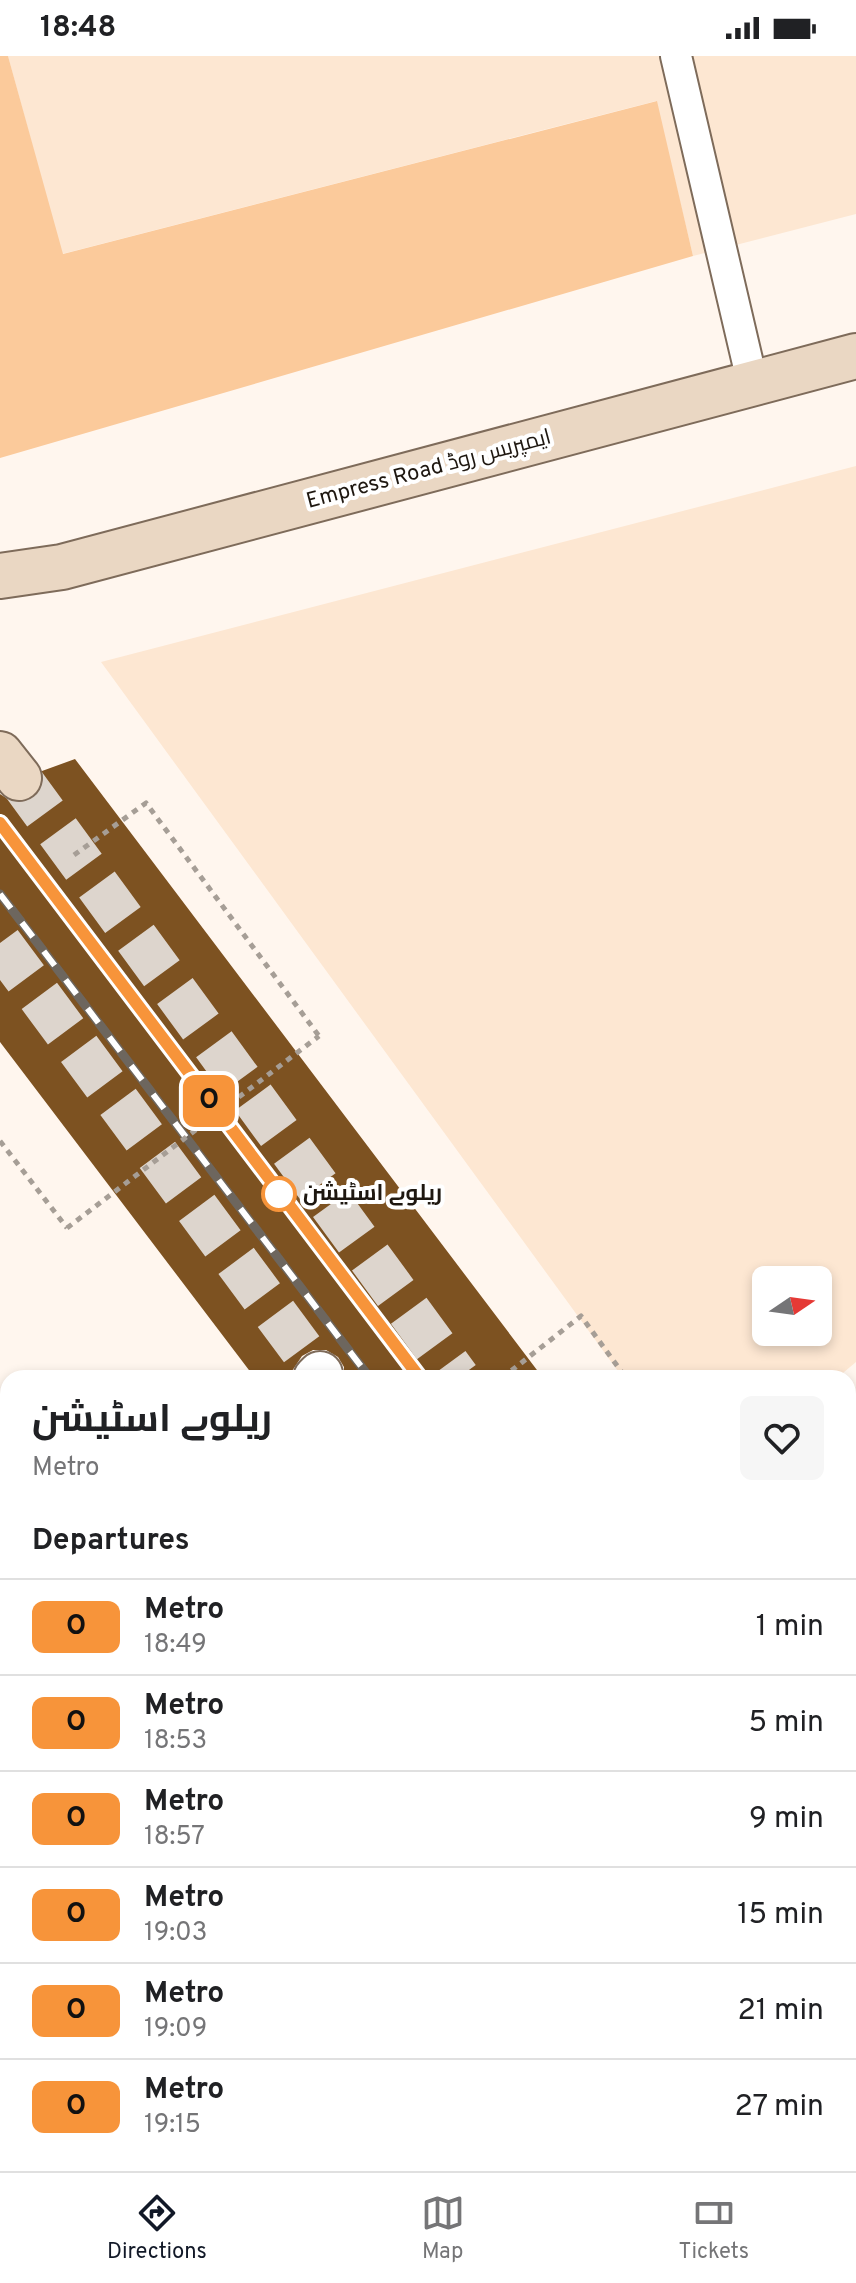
<!DOCTYPE html>
<html lang="en">
<head>
<meta charset="utf-8">
<style>
	:root { --surface:#fff; --page:#f6f6f6; --text:#202124; --muted:#757577; --line:#e0e0e0; --accent:#111827 }
	body { margin:0; font-family:Overpass,Cairo,sans-serif; background:var(--page); color:var(--text); height:100vh; display:flex; flex-direction:column; font-size:30px; white-space:nowrap }
	* { box-sizing:border-box; margin:0 }
	p { font-size:26px; color:var(--muted) }
	.icon { flex:none; width:44px; height:44px; fill:none; stroke:currentColor; stroke-width:2; stroke-linecap:round; stroke-linejoin:round }
	.map { position:relative; flex:1; overflow:hidden }
	.panel { position:absolute; left:0px; top:1314px; width:856px; height:802px; display:flex; flex-direction:column; background:var(--surface); border-radius:24px 24px 0 0; box-shadow:0 4px 12px #0003 }
	.panel>* { flex:none }
	.badge { padding:0 16px; border-radius:12px; font-size:28px; line-height:52px }
	.needle { width:52px; rotate:77deg }
	.fabs { position:absolute; left:752px; top:1210px; display:grid; gap:16px }
	.fabs a { display:grid; place-items:center; width:80px; height:80px; border-radius:12px; background:var(--surface); box-shadow:0 4px 12px #0003; font-size:40px }
	.map>.badge { position:absolute; translate:-50% -50%; box-shadow:0 0 0 4px #fff }
	h2 { padding:0 32px; font-size:30px; line-height:72px }
	.round { display:grid; place-items:center; flex:none; width:84px; height:84px; border-radius:12px; background:var(--page) }
	.headline { display:flex; align-items:center; justify-content:space-between; height:136px; padding:0 32px }
	h1 { font-size:38px; font-weight:700; line-height:60px }
	ul { padding:0; list-style:none }
	li { display:flex; align-items:center; gap:24px; height:96px; padding:0 32px; border-top:2px solid var(--line) }
	li div { flex:1 }
	li b { display:block; font-size:30px }
	li em { font-style:normal }
	li .badge { min-width:88px; font-weight:700; text-align:center }
	.status { display:flex; justify-content:space-between; align-items:center; height:56px; padding:0 40px; background:var(--surface); direction:ltr }
	.status svg { height:22px; fill:currentColor }
	.tab-bar { display:flex; justify-content:space-around; align-items:center; height:112px; border-top:2px solid var(--line); background:var(--surface); font-size:22px; color:var(--muted) }
	.tab-bar a { display:grid; justify-items:center; gap:4px }
	.tab-bar .active { color:var(--accent) }
	.map>svg:first-child { display:block }
	.built { fill:#fde7d2; fill-rule:evenodd }
	.green { fill:#fbca9b }
	.building { fill:#7d5221 }
	.lines { fill:none; stroke-linecap:round; stroke-linejoin:round }
	.secondary-tunnel { stroke:#ddd5cd; stroke-width:44; stroke-dasharray:44 22; stroke-linecap:butt }
	.service-casing { stroke:#7e6b5a; stroke-width:34 }
	.minor-casing { stroke:#7e6b5a; stroke-width:48 }
	.secondary-casing { stroke:#7e6b5a; stroke-width:48 }
	.path { stroke:#a69e96; stroke-width:5; stroke-dasharray:6 6; stroke-linecap:butt }
	.service { stroke:#fff; stroke-width:30 }
	.minor { stroke:#fff; stroke-width:44 }
	.secondary { stroke:#ead7c3; stroke-width:44 }
	.rail-casing { stroke:#6d665e; stroke-width:9 }
	.rail { stroke:#fff; stroke-width:6; stroke-dasharray:18; stroke-linecap:butt }
	.path-bridge { stroke:#a69e96; stroke-width:5; stroke-dasharray:6 6; stroke-linecap:butt }
	.line-casing { stroke:#fff; stroke-width:18 }
	.line { stroke:#f7943a; stroke-width:12 }
	.stop-dot { fill:#fff; stroke:#f7943a; stroke-width:4 }
	.labels { text-anchor:middle; dominant-baseline:central; stroke-width:8; stroke-linejoin:round; paint-order:stroke }
	.street-label { font-size:22px; fill:#1e1710; stroke:#fff }
	.stop-label { font-size:22px; font-weight:bold; fill:#1e1710; stroke:#fff; text-anchor:start }
</style>
</head>
<body>
<div class="status"><b>18:48</b><svg viewBox="0 0 49 12"><path d="M0 12V9h3v3zM5 12V6h3v6zM10 12V3h3v9zM15 12V0h3v12zM26 1h20v11H26zM47 4h2v5h-2z"/></svg></div>
<div class="map">
<svg width="856" height="2115" viewBox="0 0 856 2115">
	<rect width="100%" height="100%" fill="#fff6ee"/>
	<path class="built" d="M 8,0 L 856,0 L 856,158 L 693,200 L 656,45 L 62,198 Z
		M 856,410 L 856,1306 L 837,1322 L 623,1322 L 101,606 ZM 818,1224 L 818,1276 L 766,1276 L 766,1224 Z"/>
	<path class="green" d="M 0,0 L 8,0 L 63,198 L 657,45 L 693,200 L 0,402 Z"/>
	<path class="building" d="M 75,703 L 543,1322 L 344,1322 L 344,1311 L 338,1301 L 326,1294 L 313,1294 L 302,1300 L 292,1315 L 292,1322 L 255,1322 L 0,986 L 0,738 L 11,745 L 23,747 L 34,742 L 42,730 L 42,715 Z"/>
	<g class="lines">
		<path class="secondary-tunnel" d="M 19,722 L 458,1322
			M 0,887 L 323,1322"/>
		<g class="service-casing">
			<path id="service" d="M 676,0 L 753,329"/>
		</g>
		<g class="minor-casing">
			<path id="minor" d="M 316,1322 L 320,1318
				M 0,1555 L 8,1553
				M 0,1766 L 8,1765
				M 0,1894 L 8,1894
				M 0,2101 L 1,2115
				M 519,2108 L 525,2115"/>
		</g>
		<g class="secondary-casing">
			<path id="secondary" d="M 0,520 L 62,511 L 856,300
				M 0,698 L 19,722
				M 848,1828 L 856,1838
				M 848,2020 L 856,2030"/>
		</g>
		<path class="path" d="M 74,799 L 146,747 L 319,980
			M 0,1085 L 67,1172
			M 502,1322 L 581,1260 L 626,1322"/>
		<use href="#service" class="service"/>
		<use href="#minor" class="minor"/>
		<use href="#secondary" class="secondary"/>
		<g class="rail-casing">
			<path id="rail" d="M 0,767 L 420,1322
				M 0,838 L 370,1322
				M 848,1878 L 856,1889
				M 848,1937 L 856,1947"/>
		</g>
		<use href="#rail" class="rail"/>
		<path class="path-bridge" d="M 67,1172 L 319,980"/>
	</g>
	<g class="lines">
		<g class="line-casing">
			<path id="line" d="M 0,767 L 420,1322"/>
		</g>
		<use href="#line" class="line"/>
	</g>
	<circle class="stop-dot" cx="279" cy="1138" r="16"/>
	<g class="labels">
		<g class="street-label">
			<text transform="translate(429 414) rotate(-15)">Empress Road ایمپریس روڈ</text>
		</g>
		<g class="stop-label">
			<text x="303" y="1138">ریلوے اسٹیشن</text>
		</g>
	</g>
</svg>
<div class="fabs">
<a><svg class="needle" viewBox="-14 -14 28 28"><path d="M0-13l5 13h-10z" fill="#e53935"/><path d="M0 13l5-13h-10z" fill="#757577"/></svg></a>
</div>
<b class="badge" style="left:209px;top:1045px;background:#f7943a;color:#111">O</b>
<section class="panel">
<div class="headline"><div><h1>ریلوے اسٹیشن</h1><p>Metro</p></div><a class="round"><svg class="icon" aria-label="heart" viewBox="0 0 24 24"><path d="M12 20l-8-8c-3-5 5-10 8-4 3-6 11-1 8 4z"/></svg></a></div>
<h2>Departures</h2>
<ul>
<li><span class="badge" style="background:#f7943a;color:#111">O</span><div><b>Metro</b><p>18:49</p></div><em>1 min</em></li>
<li><span class="badge" style="background:#f7943a;color:#111">O</span><div><b>Metro</b><p>18:53</p></div><em>5 min</em></li>
<li><span class="badge" style="background:#f7943a;color:#111">O</span><div><b>Metro</b><p>18:57</p></div><em>9 min</em></li>
<li><span class="badge" style="background:#f7943a;color:#111">O</span><div><b>Metro</b><p>19:03</p></div><em>15 min</em></li>
<li><span class="badge" style="background:#f7943a;color:#111">O</span><div><b>Metro</b><p>19:09</p></div><em>21 min</em></li>
<li><span class="badge" style="background:#f7943a;color:#111">O</span><div><b>Metro</b><p>19:15</p></div><em>27 min</em></li>
</ul>
</section>
</div>
<nav class="tab-bar">
<a class="active"><svg class="icon" aria-label="directions" viewBox="0 0 24 24"><path d="M12 3l9 9-9 9-9-9zM9 14v-3h6M13 9l2 2-2 2"/></svg>Directions</a>
<a><svg class="icon" aria-label="map" viewBox="0 0 24 24"><path d="M3 6l6-2 6 2 6-2v14l-6 2-6-2-6 2zM9 4v14M15 6v14"/></svg>Map</a>
<a><svg class="icon" aria-label="tickets" viewBox="0 0 24 24"><path d="M3 7h18v10H3zM15 7v10"/></svg>Tickets</a>
</nav>
</body>
</html>
